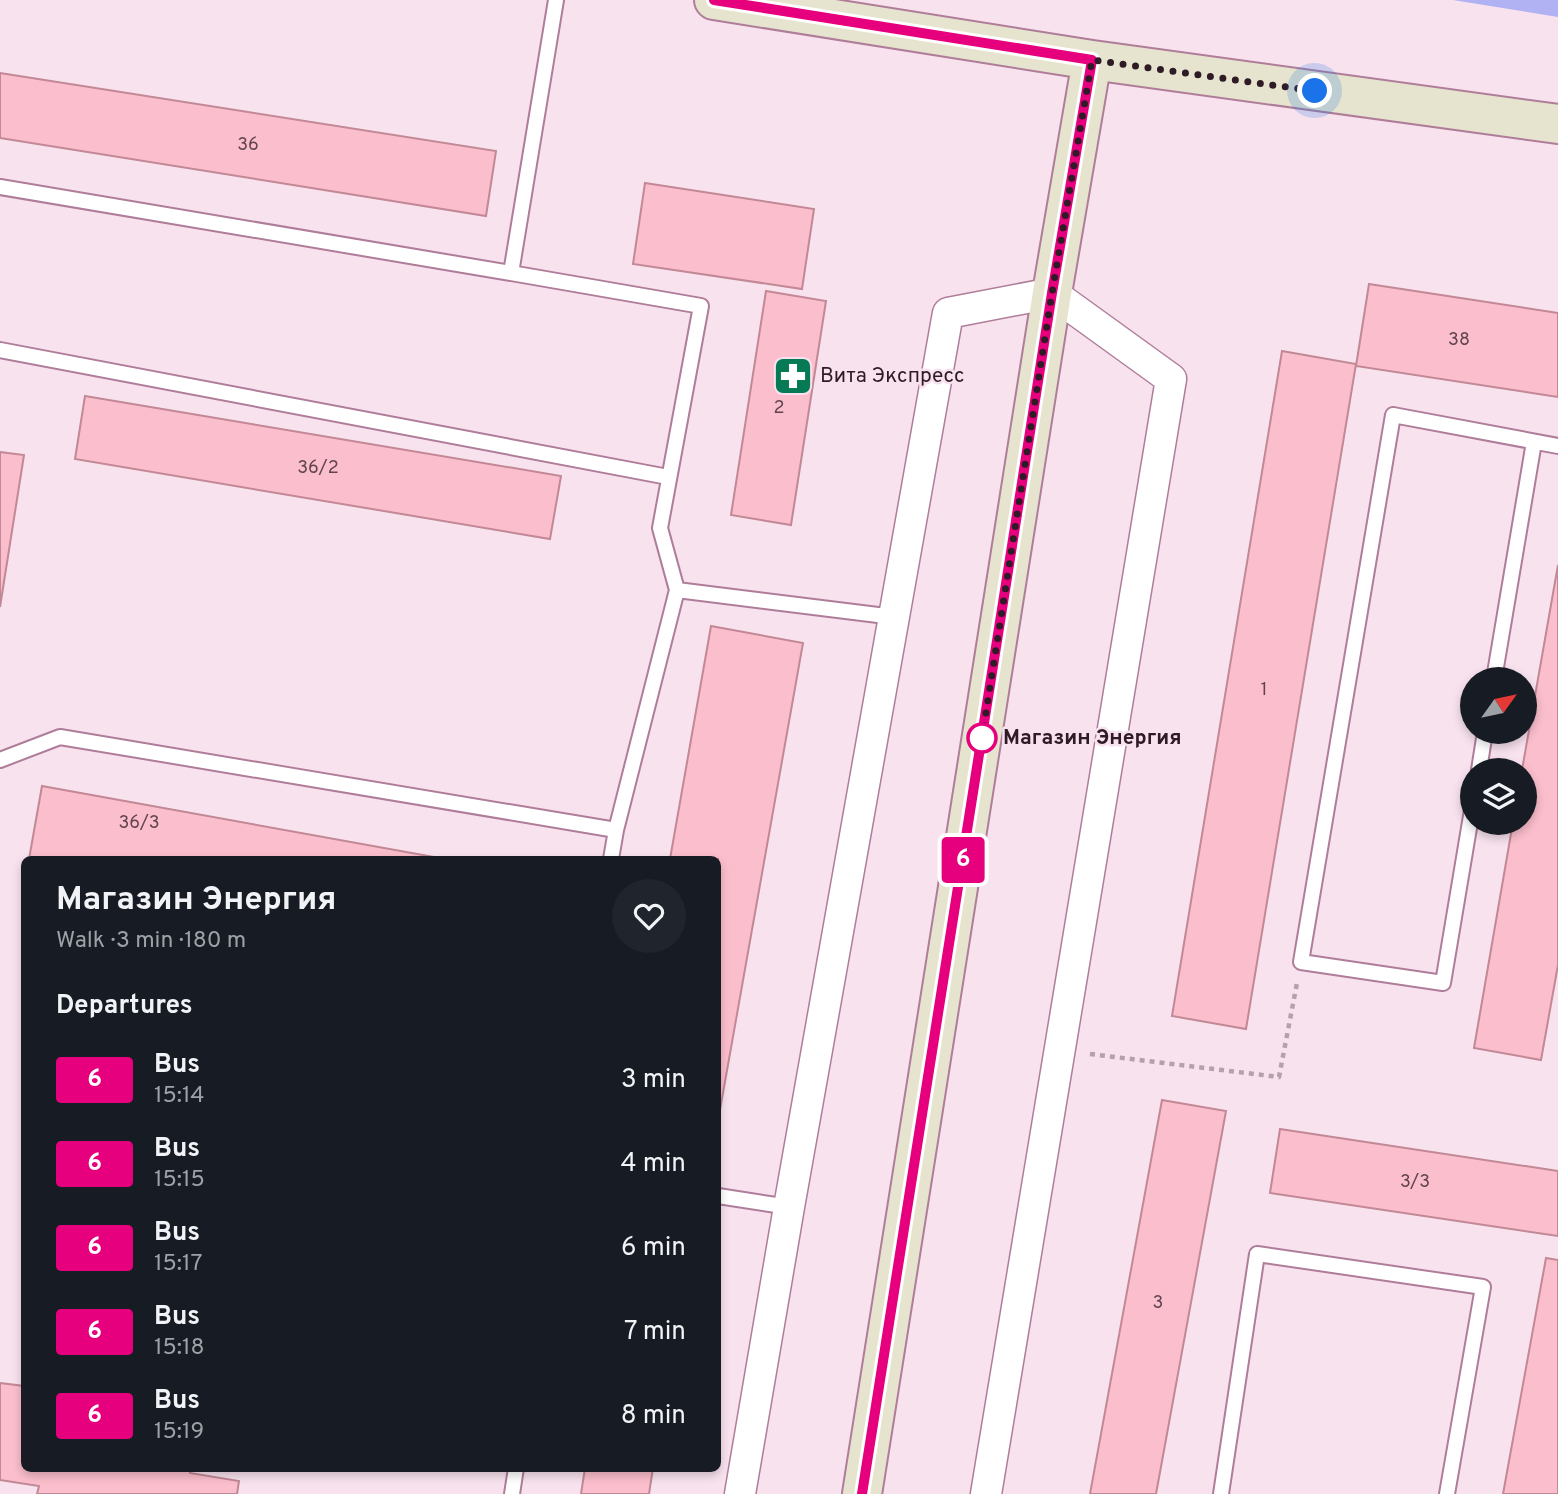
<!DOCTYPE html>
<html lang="en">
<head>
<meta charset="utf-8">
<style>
	:root { --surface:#171b24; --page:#20242c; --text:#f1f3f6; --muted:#9ea1a6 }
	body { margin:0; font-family:Overpass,sans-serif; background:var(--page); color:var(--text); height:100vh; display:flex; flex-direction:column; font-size:26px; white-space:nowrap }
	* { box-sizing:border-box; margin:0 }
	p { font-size:23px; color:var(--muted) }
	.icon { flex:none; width:38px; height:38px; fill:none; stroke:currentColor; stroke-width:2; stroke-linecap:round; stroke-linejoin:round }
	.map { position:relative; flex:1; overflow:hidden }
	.side { position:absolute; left:21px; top:856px; width:700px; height:616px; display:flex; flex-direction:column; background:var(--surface); border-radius:10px; box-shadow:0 4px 10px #0003 }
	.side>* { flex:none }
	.badge { padding:0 14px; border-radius:5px; font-size:24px; line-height:46px }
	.needle { width:46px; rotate:57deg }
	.controls { position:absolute; left:1460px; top:667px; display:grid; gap:14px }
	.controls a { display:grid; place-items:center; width:77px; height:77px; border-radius:50%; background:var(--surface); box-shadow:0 4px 10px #0003; font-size:35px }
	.you { position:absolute; width:35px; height:35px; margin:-18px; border:5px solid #fff; border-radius:50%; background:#1a73e8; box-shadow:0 0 0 10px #1a73e833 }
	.map>.badge { position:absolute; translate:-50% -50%; box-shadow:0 0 0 4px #fff }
	h2 { padding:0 35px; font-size:26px; line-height:63px }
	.round { display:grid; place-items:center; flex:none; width:74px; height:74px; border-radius:37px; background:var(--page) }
	.head { display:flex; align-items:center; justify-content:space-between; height:119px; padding:0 35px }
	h1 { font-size:33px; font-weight:700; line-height:52px }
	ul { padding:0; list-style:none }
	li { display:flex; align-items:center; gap:21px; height:84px; padding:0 35px }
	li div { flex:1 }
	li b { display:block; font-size:26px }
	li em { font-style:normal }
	li .badge { min-width:77px; font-weight:700; text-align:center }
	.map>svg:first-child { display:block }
	.green { fill:#b1b2f4 }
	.building { fill:#fbbecc; stroke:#c28896; stroke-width:2 }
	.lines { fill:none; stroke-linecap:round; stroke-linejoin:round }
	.service-casing { stroke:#af7d9a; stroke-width:18 }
	.minor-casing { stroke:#af7d9a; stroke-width:33 }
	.secondary-casing { stroke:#af7d9a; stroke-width:42 }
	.path { stroke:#b5a0ab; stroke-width:4.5; stroke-dasharray:5 5; stroke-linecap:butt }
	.service { stroke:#fff; stroke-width:14 }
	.minor { stroke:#fff; stroke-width:30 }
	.secondary { stroke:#e6e4ce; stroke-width:38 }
	.line-casing { stroke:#fff; stroke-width:16 }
	.line { stroke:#e6007e; stroke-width:10 }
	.walk { stroke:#2e1b26; stroke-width:7; stroke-dasharray:0 12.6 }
	.stop-dot { fill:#fff; stroke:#e6007e; stroke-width:3.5 }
	.labels { text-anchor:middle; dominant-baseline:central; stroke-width:5; stroke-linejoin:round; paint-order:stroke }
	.number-label { font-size:18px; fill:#614450 }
	.poi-label { font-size:21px; fill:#2e1b26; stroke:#f8e2ee; text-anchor:start }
	.stop-label { font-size:21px; font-weight:bold; fill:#2e1b26; stroke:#f8e2ee; text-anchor:start }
</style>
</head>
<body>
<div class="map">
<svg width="1558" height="1494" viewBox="0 0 1558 1494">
	<rect width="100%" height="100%" fill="#f8e2ee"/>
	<path class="green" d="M 1453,0 L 1558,0 L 1558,17 Z"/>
	<path class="building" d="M 0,73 L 496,151 L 486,216 L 0,138 Z
		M 645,183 L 814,209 L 802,289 L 633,264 Z
		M 1369,284 L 1558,313 L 1558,397 L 1356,366 Z
		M 766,291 L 826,301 L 791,525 L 731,515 Z
		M 1282,351 L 1356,364 L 1246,1029 L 1172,1016 Z
		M 85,396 L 561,476 L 550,539 L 75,459 Z
		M 0,452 L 24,455 L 0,607 Z
		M 1558,565 L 1558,965 L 1541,1060 L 1474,1048 L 1513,822 L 1524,822 L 1524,770 L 1522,770 Z
		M 711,626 L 803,643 L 718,1121 L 718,859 L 670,859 Z
		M 42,786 L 445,859 L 29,859 Z
		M 1162,1100 L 1226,1111 L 1156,1494 L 1090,1494 Z
		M 1280,1129 L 1558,1171 L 1558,1236 L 1270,1193 Z
		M 1546,1258 L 1558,1260 L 1558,1494 L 1503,1494 Z
		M 0,1383 L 24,1386 L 24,1468 L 191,1468 L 190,1473 L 239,1481 L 237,1494 L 37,1494 L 39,1486 L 0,1480 Z
		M 585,1468 L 653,1468 L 649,1494 L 581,1494 Z"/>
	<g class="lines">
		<g class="service-casing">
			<path id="service" d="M 0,187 L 511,273 L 556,0
				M 511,273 L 701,306 L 660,528 L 677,590 L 894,617
				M 0,350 L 668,477
				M 1494,679 L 1534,442
				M 0,760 L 60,737 L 616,830
				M 1479,770 L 1485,732
				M 1472,810 L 1443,983 L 1301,962 L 1393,415 L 1558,446
				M 611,859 L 616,830 L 677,590
				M 718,1196 L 789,1207
				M 512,1494 L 516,1468
				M 1221,1494 L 1257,1254 L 1483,1287 L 1447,1494"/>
		</g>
		<g class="minor-casing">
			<path id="minor" d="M 740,1494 L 789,1207 L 948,313 L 1052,293 L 1171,379 L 986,1494"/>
		</g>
		<g class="secondary-casing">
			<path id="secondary" d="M 714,0 L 1092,60 L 1558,124
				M 862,1494 L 1052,293 L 1092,60"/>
		</g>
		<path class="path" d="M 1090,1054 L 1279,1077 L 1297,983"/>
		<use href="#service" class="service"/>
		<use href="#minor" class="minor"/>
		<use href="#secondary" class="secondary"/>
	</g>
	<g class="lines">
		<g class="line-casing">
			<path id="line" d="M 714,0 L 1092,60 L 1052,293 L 862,1494"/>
		</g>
		<use href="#line" class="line"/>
		<path class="walk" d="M 982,738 L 1052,293 L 1092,60 L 1315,91"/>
	</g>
	<defs>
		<g id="pharmacy-square" transform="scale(2.0125)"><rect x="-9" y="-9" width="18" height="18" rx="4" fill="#067955" stroke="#f8e2ee"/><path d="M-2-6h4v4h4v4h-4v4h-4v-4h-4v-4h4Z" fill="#fff"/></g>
	</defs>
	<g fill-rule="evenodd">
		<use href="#pharmacy-square" x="793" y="376"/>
	</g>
	<circle class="stop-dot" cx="982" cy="738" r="14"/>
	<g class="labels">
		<g class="number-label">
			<text x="248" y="145">36</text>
			<text x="1459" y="340">38</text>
			<text x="779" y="408">2</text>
			<text x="318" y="468">36/2</text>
			<text x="1264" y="690">1</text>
			<text x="139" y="823">36/3</text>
			<text x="1415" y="1182">3/3</text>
			<text x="1158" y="1303">3</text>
		</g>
		<g class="poi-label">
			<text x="820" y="376">Вита Экспресс</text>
		</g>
		<g class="stop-label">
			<text x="1003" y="738">Магазин Энергия</text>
		</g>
	</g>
</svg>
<div class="controls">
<a><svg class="needle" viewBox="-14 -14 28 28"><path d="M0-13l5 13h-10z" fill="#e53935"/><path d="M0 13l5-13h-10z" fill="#9ea1a6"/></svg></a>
<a><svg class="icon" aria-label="layers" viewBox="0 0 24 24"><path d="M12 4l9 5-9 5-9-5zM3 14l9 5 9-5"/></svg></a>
</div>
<div class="you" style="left:1315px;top:91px"></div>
<b class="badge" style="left:963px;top:860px;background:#e6007e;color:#fff">6</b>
<section class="side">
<div class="head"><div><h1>Магазин Энергия</h1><p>Walk · 3 min · 180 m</p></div><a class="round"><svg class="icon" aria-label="heart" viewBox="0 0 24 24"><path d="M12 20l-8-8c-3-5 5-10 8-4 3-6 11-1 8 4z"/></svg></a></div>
<h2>Departures</h2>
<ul>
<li><span class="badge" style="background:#e6007e;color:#fff">6</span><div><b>Bus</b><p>15:14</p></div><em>3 min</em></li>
<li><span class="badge" style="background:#e6007e;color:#fff">6</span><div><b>Bus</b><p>15:15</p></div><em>4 min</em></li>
<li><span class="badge" style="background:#e6007e;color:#fff">6</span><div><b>Bus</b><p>15:17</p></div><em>6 min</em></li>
<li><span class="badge" style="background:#e6007e;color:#fff">6</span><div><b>Bus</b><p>15:18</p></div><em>7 min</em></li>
<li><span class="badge" style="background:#e6007e;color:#fff">6</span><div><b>Bus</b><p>15:19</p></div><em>8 min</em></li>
</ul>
</section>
</div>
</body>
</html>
